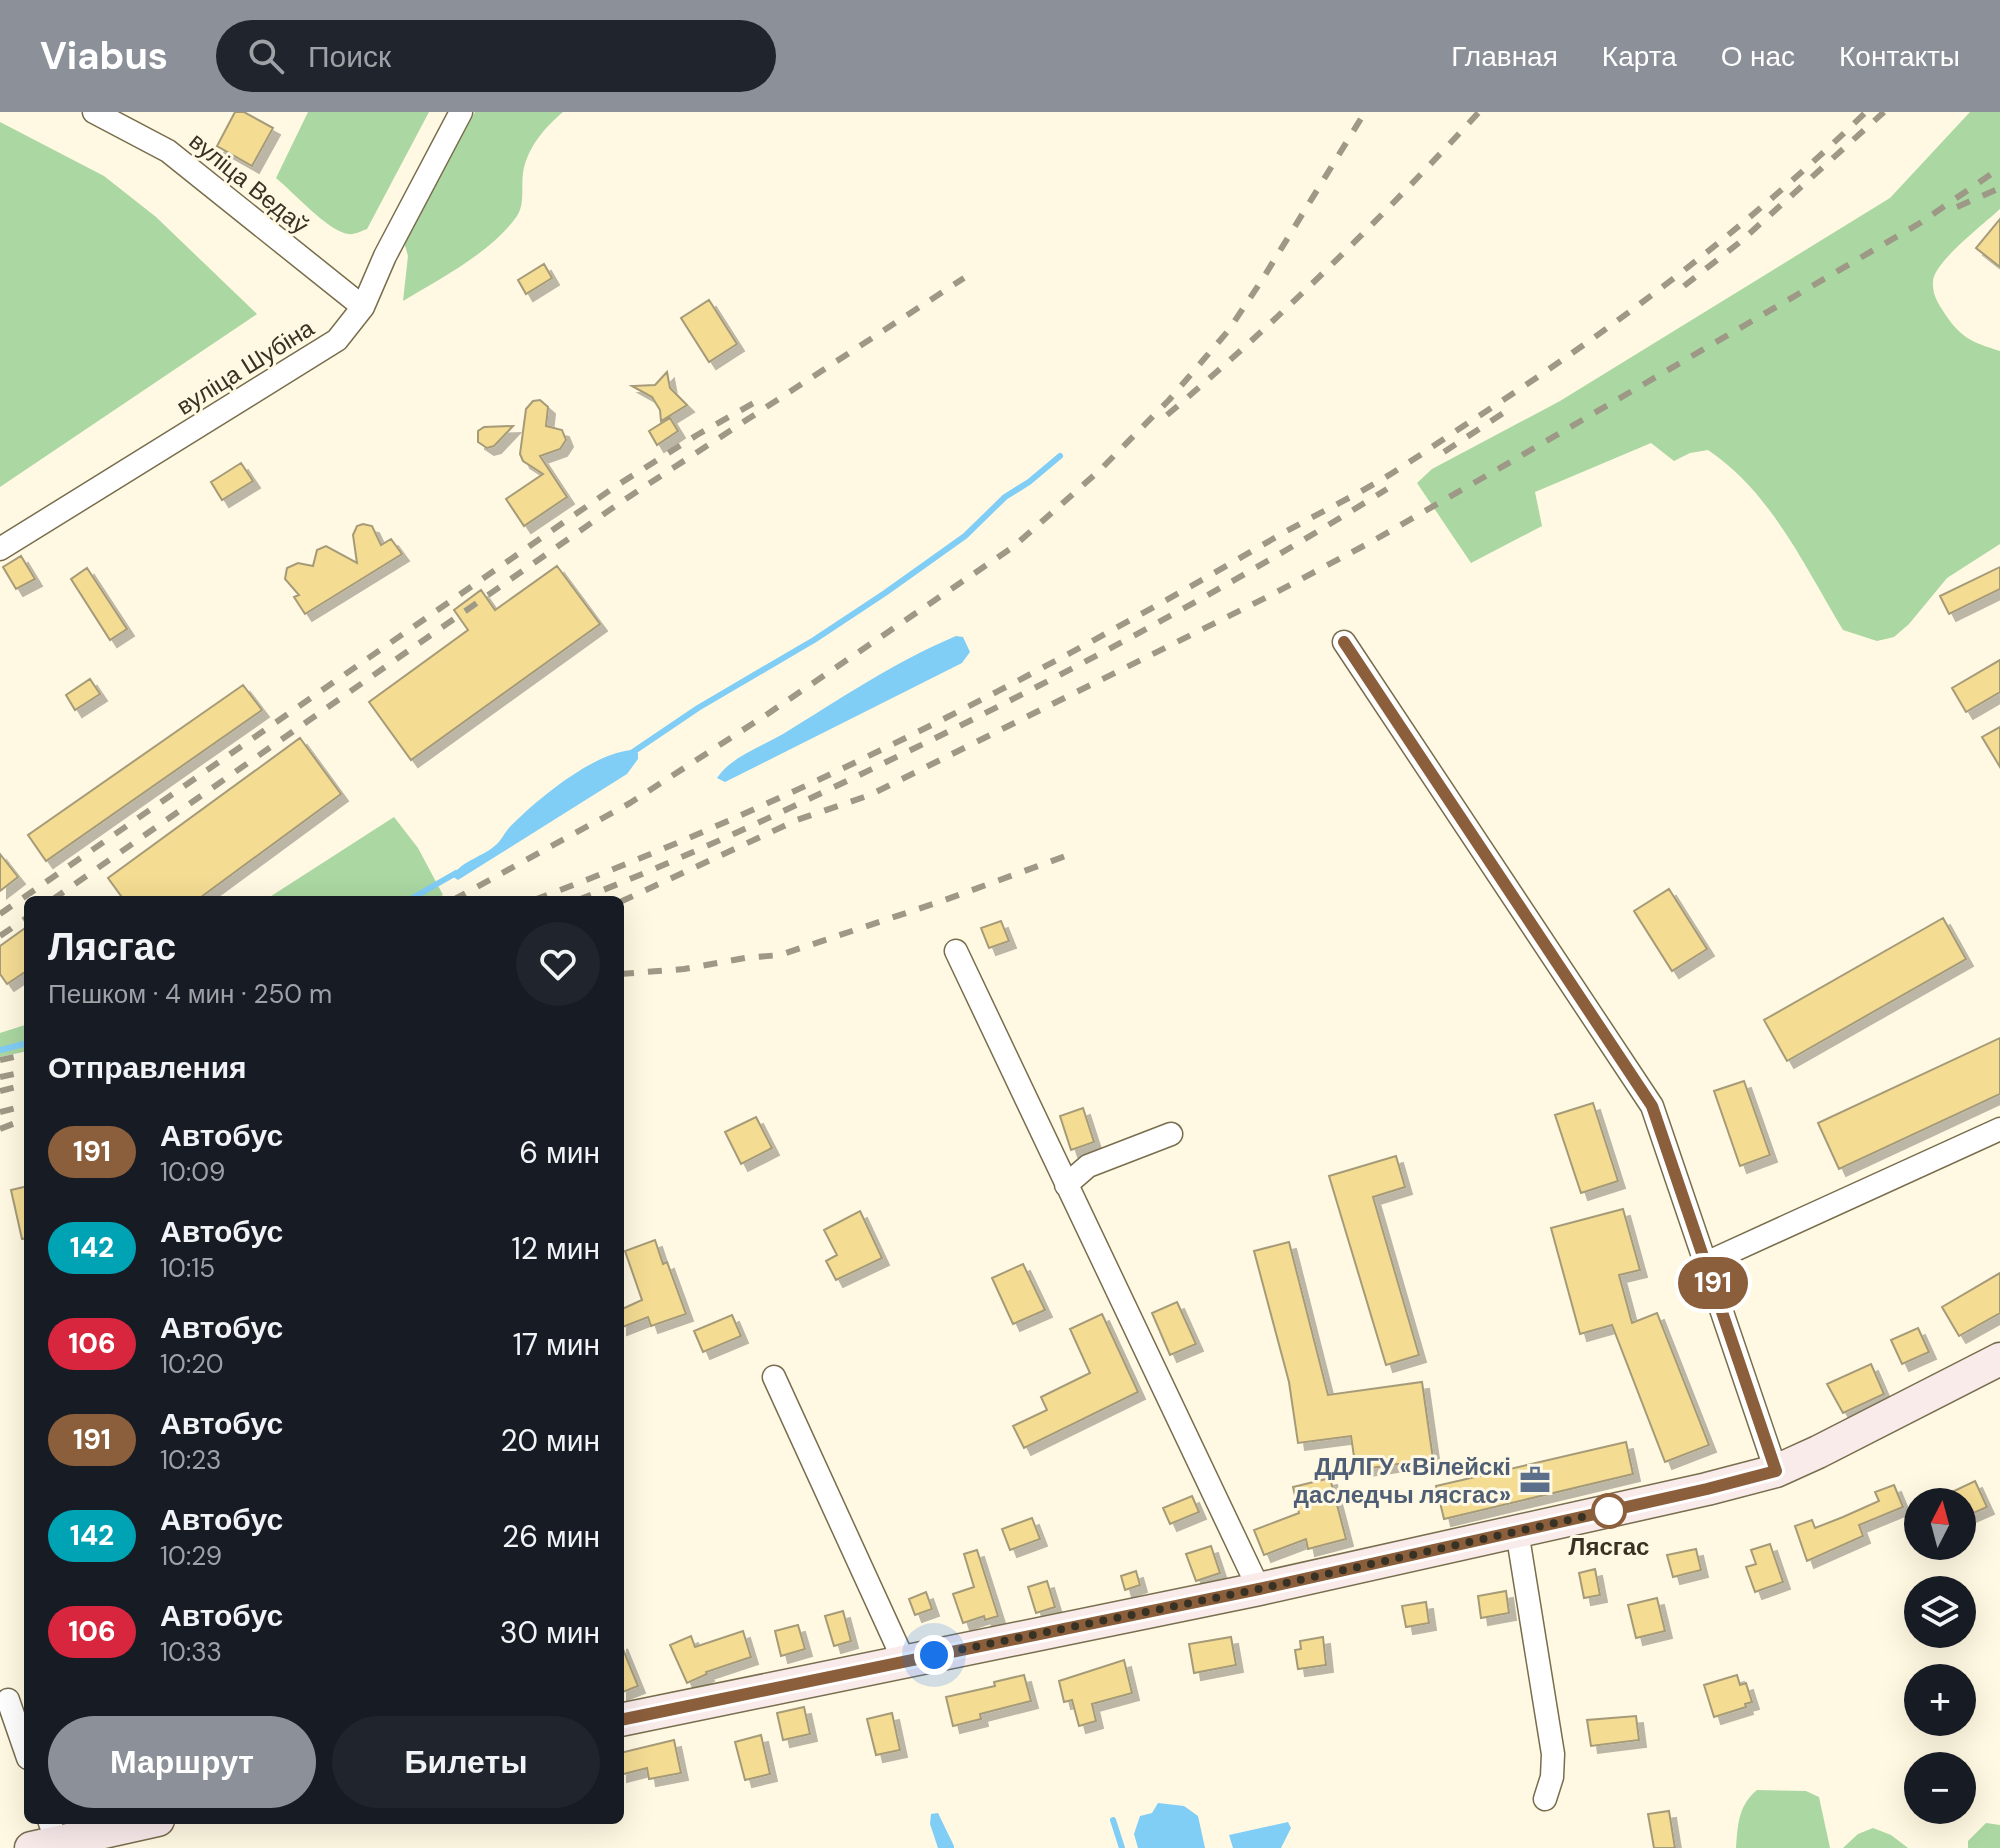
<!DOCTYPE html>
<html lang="ru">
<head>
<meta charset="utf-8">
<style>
	:root { --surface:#171b24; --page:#20242c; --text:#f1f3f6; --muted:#9ea1a6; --accent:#8c9099 }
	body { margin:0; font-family:"DM Sans",sans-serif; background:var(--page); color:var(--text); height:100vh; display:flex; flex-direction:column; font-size:30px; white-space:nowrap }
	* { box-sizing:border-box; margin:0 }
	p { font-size:26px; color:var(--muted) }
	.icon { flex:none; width:44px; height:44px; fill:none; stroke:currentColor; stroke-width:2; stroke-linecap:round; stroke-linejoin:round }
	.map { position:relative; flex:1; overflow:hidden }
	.details { position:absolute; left:24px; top:784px; width:600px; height:928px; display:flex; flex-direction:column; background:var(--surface); border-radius:12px; box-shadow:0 8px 32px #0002 }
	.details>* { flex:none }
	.badge { padding:0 16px; border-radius:26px; font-size:28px; line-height:52px }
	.needle { width:52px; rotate:6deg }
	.buttons { position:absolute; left:1904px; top:1376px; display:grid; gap:16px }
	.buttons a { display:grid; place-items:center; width:72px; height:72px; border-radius:50%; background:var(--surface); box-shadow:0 8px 32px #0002; font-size:40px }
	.you { position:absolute; width:40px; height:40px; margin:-20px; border:6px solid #fff; border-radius:50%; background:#1a73e8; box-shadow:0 0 0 12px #1a73e833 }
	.map>.badge { position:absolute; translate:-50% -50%; box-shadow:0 0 0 4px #fff }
	h2 { padding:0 24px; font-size:30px; line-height:72px }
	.round { display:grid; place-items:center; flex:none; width:84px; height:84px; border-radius:42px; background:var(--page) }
	.headline { display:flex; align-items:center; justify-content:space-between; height:136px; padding:0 24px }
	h1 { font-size:38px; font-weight:700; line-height:60px }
	.button { display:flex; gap:16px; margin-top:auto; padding:16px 24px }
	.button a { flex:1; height:92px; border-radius:48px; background:var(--accent); color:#fff; font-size:32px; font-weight:700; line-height:92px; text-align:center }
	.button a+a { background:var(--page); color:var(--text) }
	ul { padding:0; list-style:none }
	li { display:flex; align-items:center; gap:24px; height:96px; padding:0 24px }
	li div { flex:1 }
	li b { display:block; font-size:30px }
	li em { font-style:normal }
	li .badge { min-width:88px; font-weight:700; text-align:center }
	header { display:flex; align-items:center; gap:48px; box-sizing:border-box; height:112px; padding:0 40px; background:var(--accent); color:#fff }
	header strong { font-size:38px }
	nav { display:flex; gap:44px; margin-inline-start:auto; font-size:28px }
	.search { width:560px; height:72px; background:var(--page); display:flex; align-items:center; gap:20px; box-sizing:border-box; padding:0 28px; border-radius:44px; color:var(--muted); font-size:30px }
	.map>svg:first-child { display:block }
	.green { fill:#aad7a2 }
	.water { fill:#80cdf6 }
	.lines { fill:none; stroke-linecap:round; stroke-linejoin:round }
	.stream { stroke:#80cdf6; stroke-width:6 }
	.building { fill:#f4dc93; stroke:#a69b79; stroke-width:2; filter:url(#shadow) }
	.street-casing { stroke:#786d4d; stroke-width:25 }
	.secondary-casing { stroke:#786d4d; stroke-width:35 }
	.street { stroke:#fff; stroke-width:22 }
	.secondary { stroke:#faebeb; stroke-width:32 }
	.rail { stroke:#9e9886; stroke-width:6; stroke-dasharray:14 14; stroke-linecap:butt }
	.line-casing { stroke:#fff; stroke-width:18 }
	.line { stroke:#8b5e3c; stroke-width:12 }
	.walk { stroke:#373224; stroke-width:8; stroke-dasharray:0 14.4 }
	.stop-dot { fill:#fff; stroke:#8b5e3c; stroke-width:4 }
	.labels { text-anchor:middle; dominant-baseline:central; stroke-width:6; stroke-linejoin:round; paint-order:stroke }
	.street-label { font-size:24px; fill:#373224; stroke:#fff8e2 }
	.service-label { font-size:24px; font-weight:bold; fill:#4e5e75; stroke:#fff8e2; text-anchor:end }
	.stop-label { font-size:24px; font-weight:bold; fill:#373224; stroke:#fff8e2 }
</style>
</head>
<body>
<header>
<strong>Viabus</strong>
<div class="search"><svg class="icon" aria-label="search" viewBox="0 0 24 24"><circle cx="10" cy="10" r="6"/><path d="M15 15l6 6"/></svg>Поиск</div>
<nav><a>Главная</a><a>Карта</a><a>О нас</a><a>Контакты</a></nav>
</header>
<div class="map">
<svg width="2000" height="1736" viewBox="0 0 2000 1736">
	<defs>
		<filter id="shadow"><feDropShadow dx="7" dy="7" stdDeviation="0" flood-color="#0004"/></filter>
	</defs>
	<rect width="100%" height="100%" fill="#fff8e2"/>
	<path class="green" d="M 308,0 L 429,0 L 367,117 C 361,119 355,123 348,122 C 328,119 293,80 276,66 Z
		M 475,0 L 563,0 C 544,16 527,36 523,61 C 521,74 525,92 517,104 C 492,140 441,166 403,189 L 408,144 L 404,130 Z
		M 1970,0 L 2000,0 L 2000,97 C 1985,111 1934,150 1933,169 C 1932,183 1938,191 1945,202 C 1962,227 1972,230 2000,239 L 2000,432 L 1947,466 L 1909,512 L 1894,525 L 1877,529 L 1843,518 C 1805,455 1771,380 1708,338 L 1690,341 L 1674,349 L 1651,331 L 1535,380 L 1542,414 L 1471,451 L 1417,371 L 1432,357 L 1560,289 L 1890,86 Z
		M 0,10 L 104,64 L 156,105 L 257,202 L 0,375 Z
		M 394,705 L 418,736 L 443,783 L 434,788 L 265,788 Z
		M 28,912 L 28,939 L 0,945 L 0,921 Z
		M 1757,1678 L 1806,1679 L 1819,1685 L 1830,1736 L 1736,1736 C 1738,1712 1738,1694 1757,1678 Z
		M 1986,1711 L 2000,1713 L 2000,1736 L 1968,1736 L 1968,1729 Z
		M 1873,1716 L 1891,1723 L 1908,1736 L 1843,1736 L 1858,1722 Z"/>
	<path class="water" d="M 956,524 L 963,525 L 970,540 L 962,551 L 725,670 L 717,666 C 732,644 761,635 783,622 C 842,586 892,551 956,524 Z
		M 631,638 L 638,641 L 638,647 L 627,662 L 458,768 L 452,764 C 463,748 483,745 497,732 C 501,728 504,722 508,717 C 535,689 591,642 631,638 Z
		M 1158,1691 L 1184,1694 L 1198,1704 L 1205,1736 L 1138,1736 L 1134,1722 L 1140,1704 L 1152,1701 Z
		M 938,1701 L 954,1734 L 954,1736 L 938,1736 L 930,1712 L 931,1702 Z
		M 1288,1710 L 1291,1716 L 1281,1736 L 1233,1736 L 1229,1723 Z"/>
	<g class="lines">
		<path class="stream" d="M 630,642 L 698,596 L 814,528 L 885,481 L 965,424 L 1005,385 L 1029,370 L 1060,344
			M 409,788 L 456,761
			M 0,938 L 28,931
			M 1113,1708 L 1122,1736"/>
	</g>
	<path class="building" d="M 235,0 L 244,0 L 273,16 L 252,54 L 217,34 Z
		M 2000,107 L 2000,155 L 1976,136 Z
		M 544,152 L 552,166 L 526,182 L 518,168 Z
		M 709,188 L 737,232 L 709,250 L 681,206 Z
		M 667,260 L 670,276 L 687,293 L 661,309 L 660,298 L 652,285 L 632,274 L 655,273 Z
		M 540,288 L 548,295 L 546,314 L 562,318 L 566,328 L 560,337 L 540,344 L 567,385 L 524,414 L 506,387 L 543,362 L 523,349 L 520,342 L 526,297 L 533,289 Z
		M 670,306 L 678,319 L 657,333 L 649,319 Z
		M 513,314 L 494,334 L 487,336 L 478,330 L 478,319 L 484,315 Z
		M 241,351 L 253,369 L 222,388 L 211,370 Z
		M 363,412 L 372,414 L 381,433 L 391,427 L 402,442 L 305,502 L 294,485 L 299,483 L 285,467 L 287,456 L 298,451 L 313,454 L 317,438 L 326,434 L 357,451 L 353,423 L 357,414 Z
		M 21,444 L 35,467 L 16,477 L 3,455 Z
		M 557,454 L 600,512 L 411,648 L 369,590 L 468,518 L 454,498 L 481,478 L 495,498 Z
		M 2000,455 L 2000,477 L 1949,502 L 1940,484 Z
		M 87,456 L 127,517 L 110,528 L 71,467 Z
		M 2000,548 L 2000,580 L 1966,600 L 1952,576 Z
		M 90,567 L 100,582 L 75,598 L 66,583 Z
		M 243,573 L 262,598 L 46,749 L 28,723 Z
		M 2000,615 L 2000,655 L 1982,625 Z
		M 300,626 L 341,682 L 197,788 L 124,788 L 108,766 Z
		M 0,742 L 18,765 L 0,779 Z
		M 1669,777 L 1707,837 L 1672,859 L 1634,799 Z
		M 1943,806 L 1966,847 L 1787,949 L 1764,908 Z
		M 1001,809 L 1009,829 L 989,836 L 981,816 Z
		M 28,814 L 28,858 L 7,872 L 0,862 L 0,834 Z
		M 2000,926 L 2000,982 L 1839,1057 L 1818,1011 Z
		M 1744,969 L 1770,1043 L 1740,1054 L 1714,979 Z
		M 1593,991 L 1618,1069 L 1581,1081 L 1555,1003 Z
		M 1083,996 L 1094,1030 L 1071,1038 L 1060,1004 Z
		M 756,1005 L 772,1036 L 741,1052 L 725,1020 Z
		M 1396,1044 L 1405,1075 L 1373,1085 L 1419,1243 L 1386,1253 L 1329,1064 Z
		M 28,1074 L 28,1126 L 22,1127 L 11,1078 Z
		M 1623,1097 L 1640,1158 L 1619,1163 L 1632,1211 L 1657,1201 L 1709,1333 L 1665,1350 L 1612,1213 L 1580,1222 L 1551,1116 Z
		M 860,1099 L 882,1146 L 836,1168 L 826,1149 L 837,1143 L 824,1118 Z
		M 655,1128 L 663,1152 L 667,1150 L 686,1202 L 651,1214 L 648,1205 L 620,1216 L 620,1198 L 642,1188 L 625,1139 Z
		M 1289,1130 L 1328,1283 L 1422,1270 L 1433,1347 L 1356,1358 L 1351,1324 L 1298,1331 L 1289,1270 L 1254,1139 Z
		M 1023,1152 L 1045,1198 L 1013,1212 L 992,1166 Z
		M 2000,1161 L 2000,1201 L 1959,1224 L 1942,1195 Z
		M 1177,1190 L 1196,1232 L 1170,1243 L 1152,1201 Z
		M 1102,1202 L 1138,1280 L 1024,1336 L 1013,1314 L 1047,1298 L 1041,1285 L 1090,1261 L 1070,1217 Z
		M 732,1203 L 741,1224 L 703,1240 L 694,1219 Z
		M 1918,1216 L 1929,1240 L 1902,1252 L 1891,1228 Z
		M 1871,1252 L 1884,1282 L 1843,1301 L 1827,1272 Z
		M 1626,1330 L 1633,1362 L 1444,1407 L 1436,1374 Z
		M 1330,1366 L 1346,1427 L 1308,1437 L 1306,1427 L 1264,1443 L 1254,1418 L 1299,1401 L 1293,1375 Z
		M 1975,1369 L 1987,1395 L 1962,1406 L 1962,1390 L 1931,1390 Z
		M 1894,1373 L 1903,1395 L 1859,1413 L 1863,1424 L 1807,1449 L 1795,1414 L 1812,1408 L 1815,1416 L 1843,1405 L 1879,1389 L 1875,1380 Z
		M 1192,1384 L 1199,1400 L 1170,1412 L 1163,1396 Z
		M 1032,1406 L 1040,1427 L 1010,1438 L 1002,1417 Z
		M 1770,1432 L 1783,1470 L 1755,1480 L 1746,1455 L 1756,1452 L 1751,1438 Z
		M 1211,1434 L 1220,1461 L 1196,1469 L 1186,1442 Z
		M 1696,1437 L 1701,1458 L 1673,1465 L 1667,1443 Z
		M 977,1438 L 998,1504 L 985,1508 L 984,1504 L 963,1511 L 953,1482 L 974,1475 L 964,1442 Z
		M 1595,1457 L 1600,1483 L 1584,1486 L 1579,1461 Z
		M 1136,1459 L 1140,1473 L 1125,1478 L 1121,1464 Z
		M 1047,1469 L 1055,1495 L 1036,1501 L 1028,1475 Z
		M 1506,1479 L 1509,1501 L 1481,1506 L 1478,1484 Z
		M 926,1480 L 932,1497 L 915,1503 L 909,1487 Z
		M 1657,1486 L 1665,1519 L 1636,1526 L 1628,1493 Z
		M 1426,1490 L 1429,1511 L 1406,1515 L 1402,1494 Z
		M 843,1499 L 851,1529 L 834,1534 L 825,1504 Z
		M 798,1513 L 805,1537 L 781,1544 L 775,1519 Z
		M 743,1519 L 751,1545 L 706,1560 L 707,1562 L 687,1571 L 670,1533 L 691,1524 L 695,1535 Z
		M 1231,1525 L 1236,1553 L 1194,1561 L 1189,1532 Z
		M 1323,1525 L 1326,1553 L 1298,1557 L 1295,1538 L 1301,1537 L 1300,1529 Z
		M 620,1530 L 638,1574 L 620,1581 Z
		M 1124,1548 L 1132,1581 L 1092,1592 L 1096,1609 L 1079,1614 L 1072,1588 L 1064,1590 L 1059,1569 Z
		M 1024,1563 L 1031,1589 L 980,1602 L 981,1607 L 953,1614 L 946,1585 L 995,1574 L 994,1570 Z
		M 1737,1563 L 1740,1573 L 1746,1571 L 1752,1590 L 1745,1592 L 1746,1595 L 1714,1605 L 1704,1573 Z
		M 804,1595 L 810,1622 L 783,1628 L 777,1601 Z
		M 892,1601 L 900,1638 L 876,1643 L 867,1607 Z
		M 1636,1604 L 1639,1628 L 1591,1634 L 1587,1608 Z
		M 761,1623 L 770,1662 L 745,1668 L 735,1630 Z
		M 674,1628 L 681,1661 L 649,1667 L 647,1656 L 620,1663 L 620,1641 Z
		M 1669,1699 L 1675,1736 L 1654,1736 L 1648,1702 Z"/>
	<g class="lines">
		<g class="street-casing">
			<path id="street" d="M 94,0 L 168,39 L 363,195
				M 0,437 L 337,228 L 363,195 L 385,144 L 461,0
				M 1344,530 L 1652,994 L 1776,1359
				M 956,839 L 1259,1477
				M 1066,1073 L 1088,1054 L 1171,1022
				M 1706,1151 L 2000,1017
				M 774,1265 L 904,1549
				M 1517,1419 L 1553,1642 L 1552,1665 L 1545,1687
				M 8,1588 L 28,1646
				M 49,1708 L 57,1731"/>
		</g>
		<g class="secondary-casing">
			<path id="secondary" d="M 620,1608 L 1259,1477 L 1707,1377 L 1776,1359 L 1818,1340 L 2000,1247
				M 31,1736 L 158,1708"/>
		</g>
		<use href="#street" class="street"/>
		<use href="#secondary" class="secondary"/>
		<path class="rail" d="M 1957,95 L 2000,76
			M 1684,174 L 1740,130 L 1884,0
			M 1167,303 C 1278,209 1381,107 1479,0
			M 1444,340 L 1514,294
			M 52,788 L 624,388 L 964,166
			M 453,788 L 630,691 L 766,603 L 1013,435 L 1099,359 L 1169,288 L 1228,219 L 1262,168 L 1365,0
			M 534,788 C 790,692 1035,566 1271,428 C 1307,407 1345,389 1381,368 C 1414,348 1446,325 1479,304 C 1617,214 1748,115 1866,0
			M 578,788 C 693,743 804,690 915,636 C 1076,557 1235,472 1387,377
			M 620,790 L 797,708 L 870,683 L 1273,482 L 1371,430 L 1512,349 L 1920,111 L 2000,56
			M 0,802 L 616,374 L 697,323 L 759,288
			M 0,824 L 28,805
			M 620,862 L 684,857 L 745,846 L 780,843 L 942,789 L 1071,742
			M 0,948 L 28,942
			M 0,965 L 28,959
			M 0,979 L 28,972
			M 0,1000 L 28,993
			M 0,1017 L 28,1006"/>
	</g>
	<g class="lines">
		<g class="line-casing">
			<path id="line" d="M 620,1608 L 1259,1477 L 1707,1377 L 1776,1359 L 1652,994 L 1344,530"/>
		</g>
		<use href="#line" class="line"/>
		<path class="walk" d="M 934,1543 L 1259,1477 L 1609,1399"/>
	</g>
	<defs>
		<g id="office-bare" transform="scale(2.4)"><path d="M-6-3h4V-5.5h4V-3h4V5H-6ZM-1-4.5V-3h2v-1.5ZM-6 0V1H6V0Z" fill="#5c6f8a" stroke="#fff8e2" stroke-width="2.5" paint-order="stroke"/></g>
	</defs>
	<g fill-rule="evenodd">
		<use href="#office-bare" x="1535" y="1368"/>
	</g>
	<circle class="stop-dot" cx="1609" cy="1399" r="16"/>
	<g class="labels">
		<g class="street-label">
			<text transform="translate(249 71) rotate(39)">вуліца Ведаў</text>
			<text transform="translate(245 255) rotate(-32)">вуліца Шубіна</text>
		</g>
		<g class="service-label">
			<text x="1511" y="1354">ДДЛГУ «Вілейскі<tspan x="1511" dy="28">даследчы лясгас»</tspan></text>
		</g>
		<g class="stop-label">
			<text x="1609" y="1434">Лясгас</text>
		</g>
	</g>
</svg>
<div class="buttons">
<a><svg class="needle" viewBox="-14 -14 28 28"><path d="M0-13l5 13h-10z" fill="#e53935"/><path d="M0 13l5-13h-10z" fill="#9ea1a6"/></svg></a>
<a><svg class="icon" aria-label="layers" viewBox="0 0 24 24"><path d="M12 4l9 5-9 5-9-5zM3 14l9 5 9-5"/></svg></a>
<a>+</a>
<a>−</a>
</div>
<div class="you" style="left:934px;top:1543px"></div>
<b class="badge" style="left:1713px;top:1171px;background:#8b5e3c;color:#fff">191</b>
<section class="details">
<div class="headline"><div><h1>Лясгас</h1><p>Пешком · 4 мин · 250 m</p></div><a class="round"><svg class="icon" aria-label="heart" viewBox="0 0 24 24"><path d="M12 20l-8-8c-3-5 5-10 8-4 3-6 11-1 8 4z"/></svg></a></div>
<h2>Отправления</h2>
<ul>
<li><span class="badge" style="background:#8b5e3c;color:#fff">191</span><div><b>Автобус</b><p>10:09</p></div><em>6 мин</em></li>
<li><span class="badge" style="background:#00a3b4;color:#fff">142</span><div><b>Автобус</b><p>10:15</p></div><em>12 мин</em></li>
<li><span class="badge" style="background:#d7263d;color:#fff">106</span><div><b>Автобус</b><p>10:20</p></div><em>17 мин</em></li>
<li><span class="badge" style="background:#8b5e3c;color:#fff">191</span><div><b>Автобус</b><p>10:23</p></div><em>20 мин</em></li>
<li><span class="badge" style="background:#00a3b4;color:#fff">142</span><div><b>Автобус</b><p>10:29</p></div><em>26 мин</em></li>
<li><span class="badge" style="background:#d7263d;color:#fff">106</span><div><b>Автобус</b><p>10:33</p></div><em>30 мин</em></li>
</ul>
<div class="button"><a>Маршрут</a><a>Билеты</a></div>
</section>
</div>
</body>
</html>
